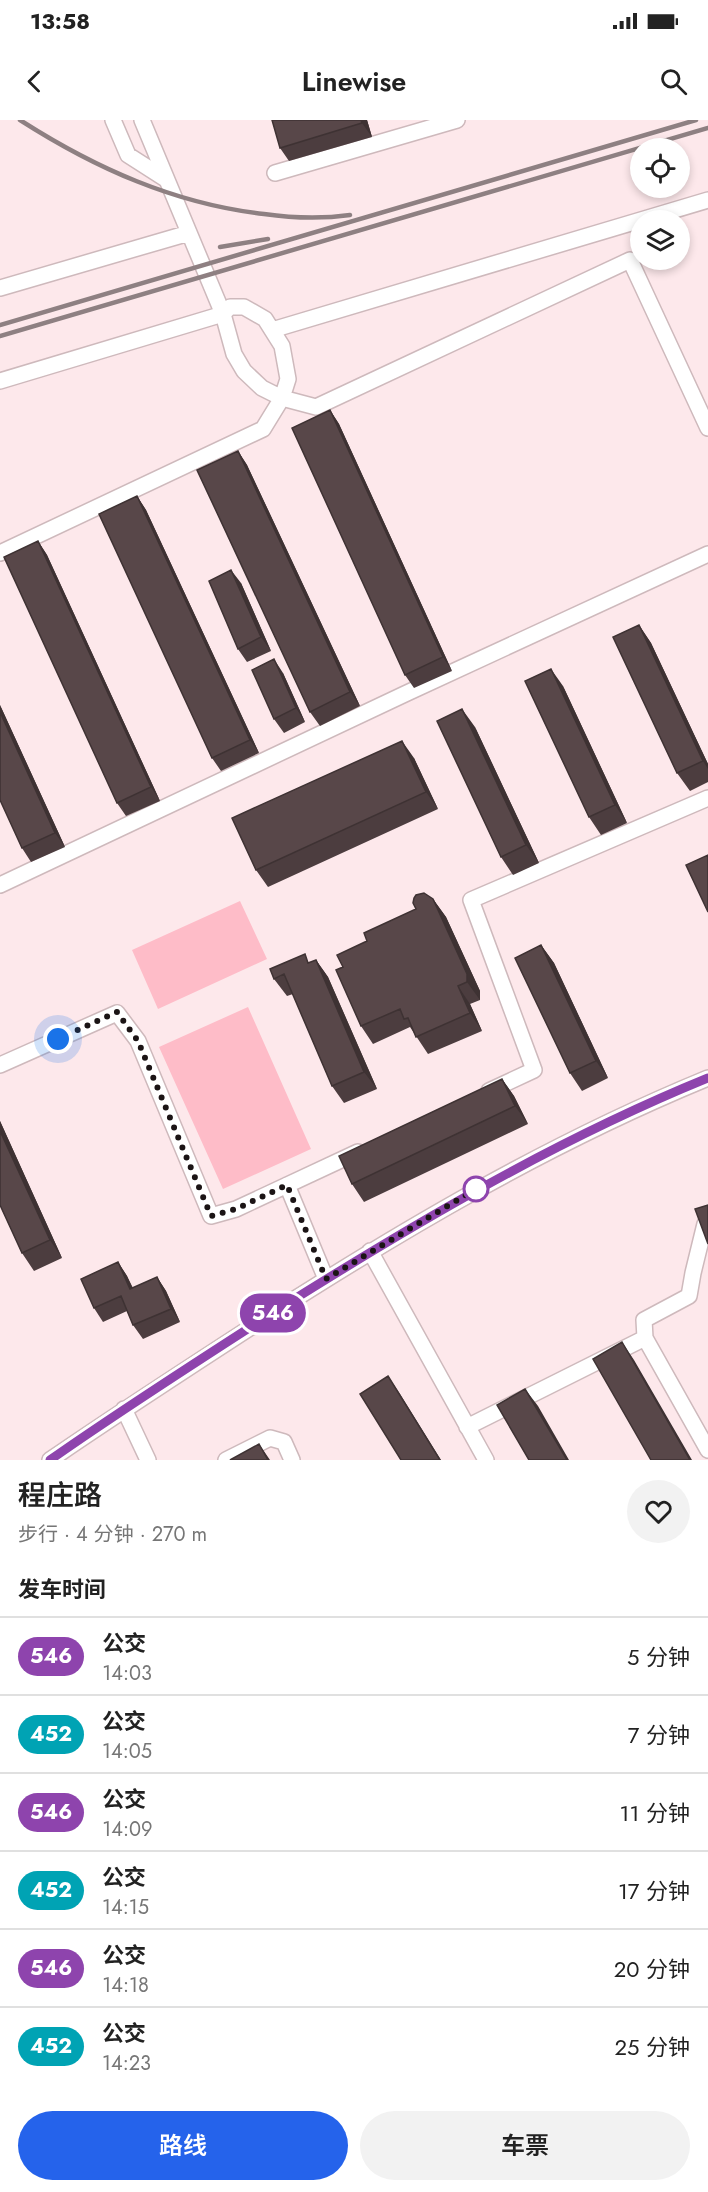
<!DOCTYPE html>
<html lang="zh">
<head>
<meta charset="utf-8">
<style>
	:root { --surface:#fff; --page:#f2f2f2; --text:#222; --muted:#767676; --line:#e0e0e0; --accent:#2563eb }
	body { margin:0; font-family:Jost,"Noto Sans SC",sans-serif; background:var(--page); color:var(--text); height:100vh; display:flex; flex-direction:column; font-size:22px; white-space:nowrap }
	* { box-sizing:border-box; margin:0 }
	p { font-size:20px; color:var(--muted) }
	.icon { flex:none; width:33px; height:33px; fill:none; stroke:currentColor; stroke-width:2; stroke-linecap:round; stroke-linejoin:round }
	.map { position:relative; height:1340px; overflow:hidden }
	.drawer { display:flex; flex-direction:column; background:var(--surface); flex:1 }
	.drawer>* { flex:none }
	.badge { padding:0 12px; border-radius:20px; font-size:21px; line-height:39px }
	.fabs { position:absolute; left:630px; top:18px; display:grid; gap:12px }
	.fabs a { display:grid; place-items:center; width:60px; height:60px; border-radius:50%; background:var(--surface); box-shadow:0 3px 9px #0003; font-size:30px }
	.you { position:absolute; width:30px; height:30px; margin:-15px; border:4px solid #fff; border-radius:50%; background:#1a73e8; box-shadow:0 0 0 9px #1a73e833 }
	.map>.badge { position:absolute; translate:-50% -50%; box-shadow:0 0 0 3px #fff }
	h2 { padding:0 18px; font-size:22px; line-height:54px }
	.round { display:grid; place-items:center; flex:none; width:63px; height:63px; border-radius:32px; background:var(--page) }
	.headline { display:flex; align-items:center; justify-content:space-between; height:102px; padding:0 18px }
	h1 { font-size:28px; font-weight:600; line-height:45px }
	.button { display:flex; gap:12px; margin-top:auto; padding:12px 18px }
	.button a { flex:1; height:69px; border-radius:36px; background:var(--accent); color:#fff; font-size:24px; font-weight:600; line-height:69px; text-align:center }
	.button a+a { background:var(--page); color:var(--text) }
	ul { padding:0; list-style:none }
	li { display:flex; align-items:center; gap:18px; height:78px; padding:0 18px; border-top:2px solid var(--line) }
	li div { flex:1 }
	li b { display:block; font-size:22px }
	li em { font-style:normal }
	li .badge { min-width:66px; font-weight:700; text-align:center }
	.status { display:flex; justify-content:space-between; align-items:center; height:42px; padding:0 30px; background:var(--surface); direction:ltr }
	.status svg { height:16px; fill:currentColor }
	header { display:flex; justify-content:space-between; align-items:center; height:78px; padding:0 18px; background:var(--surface); font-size:27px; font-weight:600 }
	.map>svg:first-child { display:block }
	.green { fill:#febcc8 }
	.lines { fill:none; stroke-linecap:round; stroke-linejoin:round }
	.street-casing { stroke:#ceb9bc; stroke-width:18 }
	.street { stroke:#fff; stroke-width:15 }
	.rail { stroke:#8e8082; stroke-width:4.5 }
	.wall { fill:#4c3d3f }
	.shaded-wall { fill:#3e3233 }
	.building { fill:#584749; stroke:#3e3233; stroke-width:1.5 }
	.line-casing { stroke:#fff; stroke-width:14 }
	.line { stroke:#8e44ad; stroke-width:9 }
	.walk { stroke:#1b1415; stroke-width:6; stroke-dasharray:0 10.8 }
	.stop-dot { fill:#fff; stroke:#8e44ad; stroke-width:3 }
</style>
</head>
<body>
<div class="status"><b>13:58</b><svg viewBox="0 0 49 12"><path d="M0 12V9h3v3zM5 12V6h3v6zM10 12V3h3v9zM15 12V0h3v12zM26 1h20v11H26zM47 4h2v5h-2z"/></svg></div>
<header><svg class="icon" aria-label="back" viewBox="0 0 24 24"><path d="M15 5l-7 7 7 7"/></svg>Linewise<svg class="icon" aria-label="search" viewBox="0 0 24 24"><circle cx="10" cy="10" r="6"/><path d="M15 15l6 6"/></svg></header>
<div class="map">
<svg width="708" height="1340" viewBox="0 0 708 1340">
	<rect width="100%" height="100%" fill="#fde8eb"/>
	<path class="green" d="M 240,781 L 267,839 L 158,889 L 132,830 Z
		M 248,887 L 311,1029 L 223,1069 L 159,927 Z"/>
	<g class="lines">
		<g class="street-casing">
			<path id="street" d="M 113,0 L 128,35 L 167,60
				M 275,53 L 457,0
				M 0,168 L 189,113
				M 272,210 L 708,80
				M 0,261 L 223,194 L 230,187 L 244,187 L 265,199 L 282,226 L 288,259 L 282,278 L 262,268 L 244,251 L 234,234 L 223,194 L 142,0
				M 0,433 L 263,309 L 282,278 L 316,287 L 630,140 L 708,308
				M 0,765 L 407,573 L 708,434
				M 0,945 L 117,893 L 138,921 L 211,1096 L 236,1089 L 358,1032
				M 489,971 L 534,950 L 471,780 L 708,678
				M 287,1065 L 326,1159
				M 370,1131 L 486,1340
				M 645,1218 L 644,1200 L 689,1176 L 693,1153 L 705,1104 L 708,1103
				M 124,1289 L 148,1340
				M 467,1307 L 645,1218 L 708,1330
				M 50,1340 C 120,1292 191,1246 262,1200 C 405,1108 550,1023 708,958
				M 226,1340 L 270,1318 L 284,1322 L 292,1340"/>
		</g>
		<use href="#street" class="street"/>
		<path class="rail" d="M 20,0 C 95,48 175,84 264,94 C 292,98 322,99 350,95
			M 220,127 L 268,119
			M 0,205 L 696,0
			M 0,216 L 708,8"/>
	</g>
	<path class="wall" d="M 367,0 L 372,17 L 289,41 L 280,28 Z
		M 330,290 L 339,304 L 452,551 L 414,568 L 405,555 Z
		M 238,331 L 247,345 L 360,586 L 320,606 L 310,592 Z
		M 137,376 L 146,390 L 259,633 L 221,651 L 212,638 Z
		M 38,421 L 47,435 L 160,681 L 126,696 L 117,683 Z
		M 241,463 L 271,531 L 247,542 L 238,529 Z
		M 639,505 L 651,523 L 708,644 L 708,662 L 690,671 L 677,653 Z
		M 283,553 L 305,602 L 284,613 L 274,599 Z
		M 563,566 L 627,703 L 601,715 L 589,697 Z
		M 0,585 L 65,727 L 31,742 L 22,728 Z
		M 475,607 L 539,743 L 513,755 L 501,737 Z
		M 414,638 L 438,689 L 268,767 L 256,750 Z
		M 433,779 L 446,797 L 480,871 L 480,880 L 470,884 L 482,911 L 428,934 L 410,907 L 373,924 L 361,906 L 343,847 L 367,821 Z
		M 541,825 L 554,843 L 608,958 L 582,971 L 570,953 Z
		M 316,840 L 328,857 L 377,969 L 344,983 L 332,966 L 293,874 L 287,876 L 274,859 Z
		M 502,959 L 514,976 L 528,1004 L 364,1082 L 352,1064 Z
		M 0,1001 L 62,1138 L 34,1151 L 22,1133 L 0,1085 Z
		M 118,1142 L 127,1156 L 133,1168 L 157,1157 L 166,1171 L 180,1202 L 143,1219 L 133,1205 L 127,1191 L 103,1202 L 94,1188 Z"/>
	<path class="shaded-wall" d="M 361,0 L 367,0 L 372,17 L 362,3 Z
		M 330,290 L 339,304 L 452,551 L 443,537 Z
		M 238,331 L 247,345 L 360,586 L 350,572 Z
		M 137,376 L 146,390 L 259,633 L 250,620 Z
		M 38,421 L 47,435 L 160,681 L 151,667 Z
		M 231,450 L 241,463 L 271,531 L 261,517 Z
		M 639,505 L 651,523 L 708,644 L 708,649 L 703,641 Z
		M 274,539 L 283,553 L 305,602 L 296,588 Z
		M 551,549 L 563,566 L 627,703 L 615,685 Z
		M 0,585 L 65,727 L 55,713 L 0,592 Z
		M 462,589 L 475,607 L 539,743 L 526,725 Z
		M 402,621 L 414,638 L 438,689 L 426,672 Z
		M 433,779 L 446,797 L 480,871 L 480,880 L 467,862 Z
		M 541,825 L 554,843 L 608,958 L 596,941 Z
		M 316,840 L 328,857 L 377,969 L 364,952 Z
		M 458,866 L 470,884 L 482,911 L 470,893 Z
		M 502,959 L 514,976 L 528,1004 L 515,986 Z
		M 0,1001 L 62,1138 L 50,1120 L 0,1011 Z
		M 118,1142 L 127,1156 L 139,1183 L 130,1169 Z
		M 157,1157 L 166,1171 L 180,1202 L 171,1189 Z
		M 622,1222 L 634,1240 L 692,1340 L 690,1340 Z
		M 388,1256 L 400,1274 L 441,1340 L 440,1340 Z
		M 525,1269 L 538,1286 L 569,1340 L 567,1340 Z
		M 259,1324 L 270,1340 L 268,1340 Z"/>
	<path class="building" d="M 272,0 L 361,0 L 362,3 L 280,28 Z
		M 330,290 L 443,537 L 405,555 L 292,308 Z
		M 238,331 L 350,572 L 310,592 L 197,350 Z
		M 137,376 L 250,620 L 212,638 L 99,394 Z
		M 38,421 L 151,667 L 117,683 L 4,437 Z
		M 231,450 L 261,517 L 238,529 L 209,461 Z
		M 639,505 L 703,641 L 677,653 L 613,517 Z
		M 274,539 L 296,588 L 274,599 L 252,550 Z
		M 551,549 L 615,685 L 589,697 L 525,561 Z
		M 462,589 L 526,725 L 501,737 L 437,601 Z
		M 0,592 L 55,713 L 22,728 L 0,680 Z
		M 402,621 L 426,672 L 256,750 L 232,698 Z
		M 708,735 L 708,792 L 686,745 Z
		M 424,773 L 433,779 L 467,854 L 467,862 L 458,866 L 470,893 L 416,917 L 408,898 L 404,899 L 400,889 L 361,906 L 336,850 L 343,847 L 337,835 L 367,821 L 364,813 L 416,789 L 413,783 L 414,778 L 416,775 Z
		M 541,825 L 596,941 L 570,953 L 515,838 Z
		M 305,834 L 308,843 L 316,840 L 364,952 L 332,966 L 284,854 L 274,859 L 270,849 Z
		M 502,959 L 515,986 L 352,1064 L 339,1036 Z
		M 0,1011 L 50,1120 L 22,1133 L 0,1085 Z
		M 708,1085 L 708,1124 L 695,1089 Z
		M 118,1142 L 130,1169 L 157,1157 L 171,1189 L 133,1205 L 121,1176 L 94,1188 L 81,1159 Z
		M 622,1222 L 690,1340 L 651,1340 L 593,1239 Z
		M 388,1256 L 440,1340 L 401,1340 L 360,1274 Z
		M 525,1269 L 567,1340 L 529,1340 L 497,1285 Z
		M 259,1324 L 268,1340 L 230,1340 Z"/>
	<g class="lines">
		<g class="line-casing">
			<path id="line" d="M 50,1340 C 124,1288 201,1239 277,1190 C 415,1103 556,1020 708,958"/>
		</g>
		<use href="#line" class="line"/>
		<path class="walk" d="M 58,919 L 117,892 L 138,921 L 211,1096 L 236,1089 L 287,1065 L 326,1159 L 476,1069"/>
	</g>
	<circle class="stop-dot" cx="476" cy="1069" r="12"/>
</svg>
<div class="fabs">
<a><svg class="icon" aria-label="locate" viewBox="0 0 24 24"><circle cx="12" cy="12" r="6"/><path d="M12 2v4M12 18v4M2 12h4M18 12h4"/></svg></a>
<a><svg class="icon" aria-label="layers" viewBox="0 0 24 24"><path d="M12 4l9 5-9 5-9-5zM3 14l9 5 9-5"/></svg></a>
</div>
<div class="you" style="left:58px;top:919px"></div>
<b class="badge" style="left:273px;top:1193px;background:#8e44ad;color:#fff">546</b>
</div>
<section class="drawer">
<div class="headline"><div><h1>程庄路</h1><p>步行 · 4 分钟 · 270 m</p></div><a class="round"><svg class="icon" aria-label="heart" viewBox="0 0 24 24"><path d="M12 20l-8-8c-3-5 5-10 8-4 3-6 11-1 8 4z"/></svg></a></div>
<h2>发车时间</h2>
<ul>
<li><span class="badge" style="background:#8e44ad;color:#fff">546</span><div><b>公交</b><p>14:03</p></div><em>5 分钟</em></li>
<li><span class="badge" style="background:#00a3b4;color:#fff">452</span><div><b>公交</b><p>14:05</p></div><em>7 分钟</em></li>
<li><span class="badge" style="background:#8e44ad;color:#fff">546</span><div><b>公交</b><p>14:09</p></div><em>11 分钟</em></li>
<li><span class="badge" style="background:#00a3b4;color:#fff">452</span><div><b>公交</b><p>14:15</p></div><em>17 分钟</em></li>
<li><span class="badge" style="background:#8e44ad;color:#fff">546</span><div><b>公交</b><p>14:18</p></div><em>20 分钟</em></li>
<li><span class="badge" style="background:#00a3b4;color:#fff">452</span><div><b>公交</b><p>14:23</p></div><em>25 分钟</em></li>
</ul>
<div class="button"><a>路线</a><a>车票</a></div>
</section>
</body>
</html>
